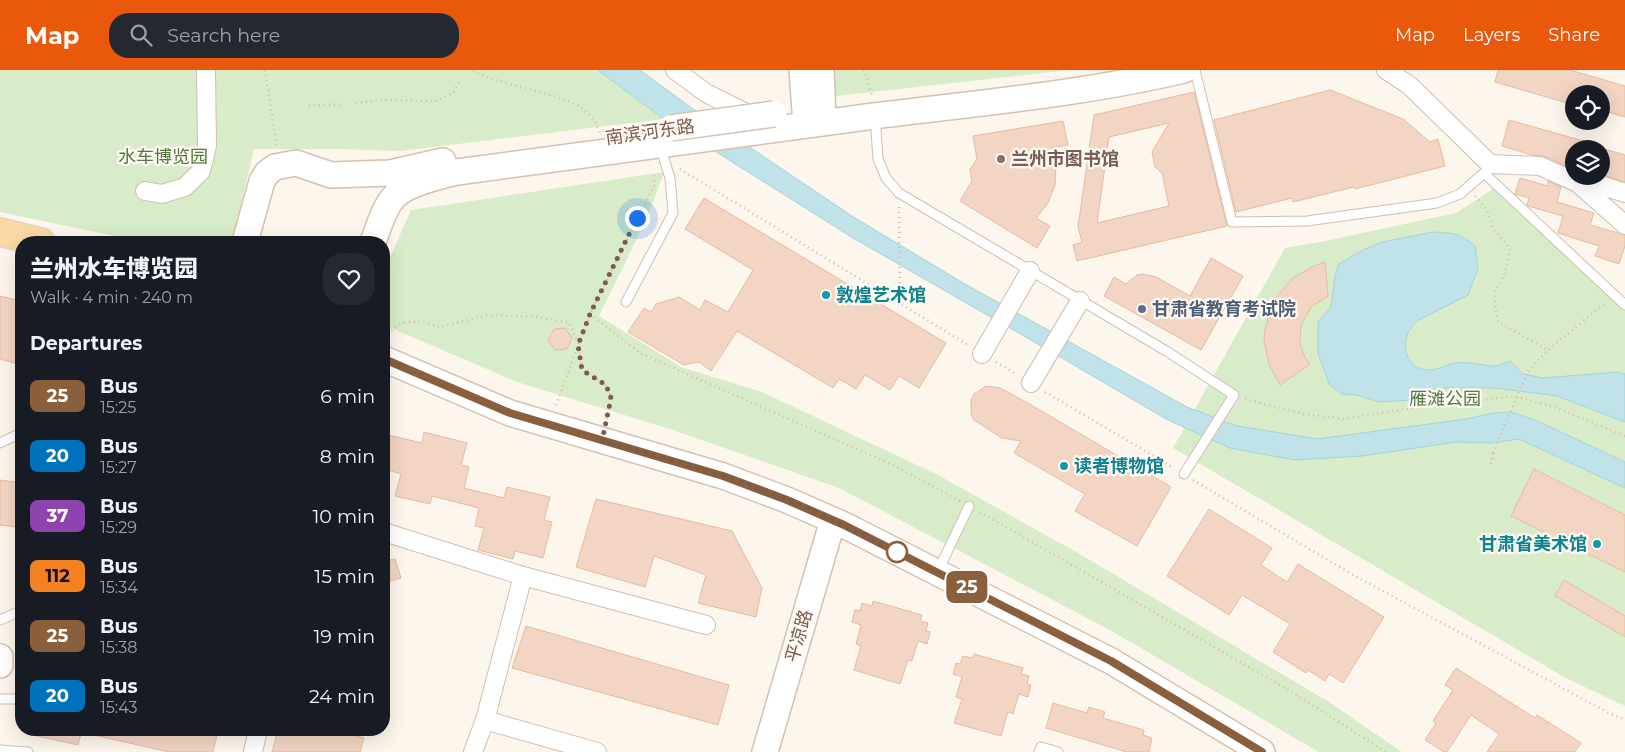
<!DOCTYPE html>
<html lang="en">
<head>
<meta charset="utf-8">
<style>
	:root { --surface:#171b24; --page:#242831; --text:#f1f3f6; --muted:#9ea1a6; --accent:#ea580c }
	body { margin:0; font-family:Montserrat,"Noto Sans SC",sans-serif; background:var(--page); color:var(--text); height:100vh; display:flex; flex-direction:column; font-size:19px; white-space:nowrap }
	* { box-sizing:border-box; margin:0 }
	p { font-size:16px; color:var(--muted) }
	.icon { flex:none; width:28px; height:28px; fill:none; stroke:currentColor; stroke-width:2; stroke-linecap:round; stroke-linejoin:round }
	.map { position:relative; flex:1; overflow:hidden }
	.details { position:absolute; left:15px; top:166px; width:375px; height:500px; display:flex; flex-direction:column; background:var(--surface); border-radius:20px; box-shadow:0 5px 20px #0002 }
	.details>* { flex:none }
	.badge { padding:0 10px; border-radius:8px; font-size:18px; line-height:32px }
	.controls { position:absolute; left:1565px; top:15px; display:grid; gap:10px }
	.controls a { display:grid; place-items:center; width:45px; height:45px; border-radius:50%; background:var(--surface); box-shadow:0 5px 20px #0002; font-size:25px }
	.you { position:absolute; width:25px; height:25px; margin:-12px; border:4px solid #fff; border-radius:50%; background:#1a73e8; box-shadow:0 0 0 8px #1a73e833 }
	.map>.badge { position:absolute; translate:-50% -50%; box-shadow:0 0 0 2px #fff }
	h2 { padding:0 15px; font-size:19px; line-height:45px }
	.round { display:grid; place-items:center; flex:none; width:52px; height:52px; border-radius:20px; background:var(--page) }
	.overview { display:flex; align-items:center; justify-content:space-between; height:85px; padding:0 15px }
	h1 { font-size:24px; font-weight:800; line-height:38px }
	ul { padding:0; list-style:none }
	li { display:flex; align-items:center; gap:15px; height:60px; padding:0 15px }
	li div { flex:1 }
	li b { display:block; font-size:19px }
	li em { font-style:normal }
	li .badge { min-width:55px; font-weight:700; text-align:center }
	header { display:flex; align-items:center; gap:30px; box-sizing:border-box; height:70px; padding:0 25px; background:var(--accent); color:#fff }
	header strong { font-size:24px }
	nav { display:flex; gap:28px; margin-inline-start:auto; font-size:18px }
	.search { width:350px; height:45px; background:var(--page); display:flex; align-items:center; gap:12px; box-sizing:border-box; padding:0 18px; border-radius:20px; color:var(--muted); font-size:19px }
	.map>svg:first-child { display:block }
	.green { fill:#d8ecc9 }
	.water { fill:#bfe3e8; stroke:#a5d3da }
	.building { fill:#f3d5c3; stroke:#e6bba3; fill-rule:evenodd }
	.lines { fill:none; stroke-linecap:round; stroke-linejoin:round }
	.lane-casing { stroke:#d1beb0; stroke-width:11 }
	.street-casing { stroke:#d1beb0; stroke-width:20 }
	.secondary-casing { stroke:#d6c0b0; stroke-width:28 }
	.primary-casing { stroke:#dad1cd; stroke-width:30 }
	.path { stroke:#d9b8a5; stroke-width:2.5; stroke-dasharray:1 4; stroke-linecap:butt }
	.lane { stroke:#fff; stroke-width:9 }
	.street { stroke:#fff; stroke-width:18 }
	.secondary { stroke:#fff; stroke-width:25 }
	.primary { stroke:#fbd9a5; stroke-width:28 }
	.secondary-bridge-casing { stroke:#d6c0b0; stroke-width:28; stroke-linecap:butt }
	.path-bridge { stroke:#d9b8a5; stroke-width:2.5; stroke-dasharray:1 4; stroke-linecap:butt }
	.secondary-bridge { stroke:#fff; stroke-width:25 }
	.line-casing { stroke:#fff; stroke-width:11 }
	.line { stroke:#8b5e3c; stroke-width:8 }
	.walk { stroke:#7a5c4d; stroke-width:5; stroke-dasharray:0 9 }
	.education-dot { fill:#8d6e63; stroke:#fffaf3; stroke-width:2 }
	.culture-dot { fill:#0f9aa8; stroke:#fffaf3; stroke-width:2 }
	.service-dot { fill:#5c6f8a; stroke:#fffaf3; stroke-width:2 }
	.stop-dot { fill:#fff; stroke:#8b5e3c; stroke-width:2.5 }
	.labels { text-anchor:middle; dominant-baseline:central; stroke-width:4.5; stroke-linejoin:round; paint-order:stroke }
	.street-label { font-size:18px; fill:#7a5c4d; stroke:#fffaf3 }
	.park-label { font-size:18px; fill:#537a41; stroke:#fffaf3 }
	.education-label { font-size:18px; font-weight:bold; fill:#785e54; stroke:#fffaf3; text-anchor:start }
	.culture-label { font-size:18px; font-weight:bold; fill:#0d838f; stroke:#fffaf3; text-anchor:start }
	.service-label { font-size:18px; font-weight:bold; fill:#4e5e75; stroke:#fffaf3; text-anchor:start }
</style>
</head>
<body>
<header>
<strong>Map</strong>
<div class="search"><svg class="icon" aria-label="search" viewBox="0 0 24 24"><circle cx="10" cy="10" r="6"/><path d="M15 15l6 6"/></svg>Search here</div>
<nav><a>Map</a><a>Layers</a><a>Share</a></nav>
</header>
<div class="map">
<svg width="1625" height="682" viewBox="0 0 1625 682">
	<rect width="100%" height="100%" fill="#fdf6ec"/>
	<path class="green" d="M 0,0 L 598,0 L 664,49 L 400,81 L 339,79 L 254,79 L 232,172 L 143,172 L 0,142 Z
		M 819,0 L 1069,0 L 819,28 Z
		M 664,102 L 647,148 L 599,246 L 681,297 L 762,322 L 938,405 L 1078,483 L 1329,632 L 1402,682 L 1319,682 L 1108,559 L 839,418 L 670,359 L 517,312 L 384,255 L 384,201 L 411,140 Z
		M 1501,114 L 1625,231 L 1625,636 L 1566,608 L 1173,378 L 1285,178 L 1325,171 L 1456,143 Z"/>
	<path class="water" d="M 598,0 L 640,0 L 693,39 L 852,146 L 965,214 L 1187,337 L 1237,356 L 1318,369 L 1466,349 L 1494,343 L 1511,342 L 1535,350 L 1625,392 L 1625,418 L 1519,369 L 1491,373 L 1456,372 L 1362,386 L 1295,390 L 1230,378 L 1168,350 L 1043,277 L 853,168 L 664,49 Z
		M 1433,162 C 1452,163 1460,163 1475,176 L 1478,199 L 1468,225 L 1417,251 C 1397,268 1404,301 1430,300 C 1438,300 1447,294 1456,293 C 1469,291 1482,296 1495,296 C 1500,295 1505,293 1510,291 L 1523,304 L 1543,308 L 1618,302 L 1625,304 L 1625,352 L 1557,326 L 1495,318 L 1443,318 L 1411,330 L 1379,332 L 1356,325 L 1342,324 L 1329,314 L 1318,283 L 1318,252 L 1331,237 L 1335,206 L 1339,194 L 1363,180 L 1382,172 Z"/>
	<path class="building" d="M 1498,0 L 1570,0 L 1625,16 L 1625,47 L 1601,40 L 1601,24 L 1574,24 L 1574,35 L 1495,12 Z
		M 1330,20 L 1403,49 L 1430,72 L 1438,69 L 1445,96 L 1355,119 L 1354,117 L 1293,132 L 1292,128 L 1236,142 L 1214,50 Z
		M 1194,22 L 1227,156 L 1077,191 L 1073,175 L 1082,172 L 1078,157 L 1094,45 ZM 1169,53 L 1152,82 L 1155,97 L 1162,103 L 1169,136 L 1097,153 L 1109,67 Z
		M 1509,50 L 1598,75 L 1597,79 L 1574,79 L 1574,99 L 1544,86 L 1532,85 L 1502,76 Z
		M 1063,51 L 1068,75 L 1051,78 L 1056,96 L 1055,115 L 1048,133 L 1036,148 L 1050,156 L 1037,178 L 960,131 L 972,111 L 970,99 L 977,89 L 973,66 Z
		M 1601,78 L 1625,85 L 1625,112 L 1601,104 Z
		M 1520,108 L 1548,116 L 1548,111 L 1561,117 L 1557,132 L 1594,143 L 1590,155 L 1625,165 L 1625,176 L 1619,194 L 1595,186 L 1599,176 L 1558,163 L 1563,146 L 1528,136 L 1527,135 L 1529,128 L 1515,124 Z
		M 704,128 L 946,273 L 919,318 L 899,306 L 890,320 L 865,305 L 856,319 L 839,309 L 833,318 L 737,261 L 711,301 L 699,292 L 684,295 L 628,262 L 644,238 L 651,242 L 656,234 L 679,227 L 700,240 L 705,230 L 728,242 L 753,200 L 685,159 Z
		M 1211,188 L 1243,206 L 1201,280 L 1104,226 L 1114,207 L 1126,214 L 1137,205 L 1143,204 L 1156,207 L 1190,226 Z
		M 1325,192 L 1328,226 L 1311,237 L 1301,255 L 1300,273 L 1305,288 L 1310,294 L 1280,315 L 1269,294 L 1264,271 L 1265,260 L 1271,237 L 1277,226 L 1293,208 L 1314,196 Z
		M 0,226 L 21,231 L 21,295 L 0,289 Z
		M 565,258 L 572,268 L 567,279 L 555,280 L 548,270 L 554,259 Z
		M 986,316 L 1000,318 L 1026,332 L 1171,417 L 1137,476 L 1075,441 L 1085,424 L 1014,383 L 1021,371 L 1002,368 L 974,350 L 971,344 L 971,330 L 974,324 Z
		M 424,362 L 467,373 L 461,395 L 469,397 L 464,418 L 504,428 L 507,417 L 550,427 L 544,450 L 552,452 L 543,488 L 515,481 L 513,489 L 478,480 L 484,458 L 475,456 L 479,438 L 432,426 L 430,434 L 395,426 L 401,404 L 384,399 L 384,364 L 422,373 Z
		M 1534,399 L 1625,445 L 1625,502 L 1511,446 Z
		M 0,410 L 21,413 L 16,457 L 0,455 Z
		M 596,429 L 732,461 L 762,518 L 756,547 L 698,533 L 706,505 L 654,486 L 645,517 L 576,497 Z
		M 1209,439 L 1272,478 L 1261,495 L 1287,512 L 1298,494 L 1384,547 L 1343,613 L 1329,604 L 1325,611 L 1308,600 L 1306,603 L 1273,582 L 1290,554 L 1242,525 L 1229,545 L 1167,506 Z
		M 395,489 L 401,508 L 384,513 L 384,491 Z
		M 1564,510 L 1625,546 L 1625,567 L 1555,526 Z
		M 873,531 L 922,545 L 920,551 L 928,553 L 926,561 L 930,562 L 927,574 L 918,571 L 912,591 L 908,590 L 900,614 L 854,600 L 861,576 L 856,574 L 861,555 L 852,552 L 855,540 L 860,541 L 862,533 L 872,536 Z
		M 526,556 L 729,615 L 718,655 L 512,598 Z
		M 974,584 L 1023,598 L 1021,604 L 1029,606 L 1027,614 L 1031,615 L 1028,627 L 1019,624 L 1013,644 L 1008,642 L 1001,666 L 954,653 L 962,629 L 956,627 L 962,607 L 953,604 L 956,593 L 960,594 L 963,586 L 973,588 Z
		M 1456,598 L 1535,648 L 1537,645 L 1581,673 L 1575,682 L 1487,682 L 1499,664 L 1471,645 L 1447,682 L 1444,682 L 1425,670 L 1436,653 L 1433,651 L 1453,620 L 1445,615 Z
		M 1053,633 L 1087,643 L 1089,637 L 1105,642 L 1103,648 L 1144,660 L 1143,665 L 1152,668 L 1149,682 L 1127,682 L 1046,658 Z
		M 34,660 L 82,660 L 78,675 L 33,665 Z
		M 94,660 L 218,660 L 213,682 L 169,682 L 94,665 Z
		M 278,660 L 335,660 L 364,668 L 360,682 L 272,682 Z"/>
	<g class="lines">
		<g class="lane-casing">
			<path id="lane" d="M 1195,0 L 1232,152 L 1307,151 L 1437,133 L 1460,124 L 1484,103 L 1490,94
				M 875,46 L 878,89 L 886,108 L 899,123 L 1168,282 L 1234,325 L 1184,404
				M 1484,103 L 1625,235
				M 626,232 L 673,143 L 670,108 L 660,76
				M 0,373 L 21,363
				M 938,501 L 969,436
				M 0,550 L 21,541
				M 0,629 L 21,629
				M 0,680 L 28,682
				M 1039,682 L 1041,677 L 1058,682"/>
		</g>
		<g class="street-casing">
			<path id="street" d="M 675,0 L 706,23 L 754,47
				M 1386,0 L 1409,15 L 1490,94 L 1540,96 L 1578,113 L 1625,155
				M 1578,113 L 1591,112 L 1625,123
				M 145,121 L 162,124 L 185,117 L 201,101 L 207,76 L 206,0
				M 982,284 L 1030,201
				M 1031,313 L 1080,231
				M 384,462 L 523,506 L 706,555
				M 485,650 L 597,682
				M 253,682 L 258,660
				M 473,682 L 485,650 L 523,506"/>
		</g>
		<g class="secondary-casing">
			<path id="secondary" d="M 802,0 L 806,54
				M 821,0 L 823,52
				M 245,172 L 262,111 L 267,103 L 275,97 L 296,93 L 331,105 L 390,103 L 443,91
				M 373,172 C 378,159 382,144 390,132 C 401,114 438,107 457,102 C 596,84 735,64 874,46 C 977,33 1083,24 1184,0
				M 384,289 L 510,343 L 723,406 L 787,430 L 844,455 L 1111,591 L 1262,682
				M 0,587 L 0,595
				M 765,682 L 833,450"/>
		</g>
		<g class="primary-casing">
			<path id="primary" d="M 0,162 L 41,172"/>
		</g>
		<path class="path" d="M 265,0 L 277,77
			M 863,0 L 867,7 L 872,26
			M 473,1 L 492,9 L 554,26 L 580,36 L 595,51 L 600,63
			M 356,33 L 382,30 L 436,31 L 453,23 L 459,12
			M 309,36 L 342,34
			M 680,99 L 968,275
			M 1475,126 L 1487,140 L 1493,159 L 1510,178 L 1504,206 L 1495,220 L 1495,236 L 1498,252 L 1548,280
			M 899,137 L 900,234
			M 590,244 L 640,283 L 893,395 L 960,431
			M 384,267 L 400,253 L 421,251 L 439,257 L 488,245 L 539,247 L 569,253 L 579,275 L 582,300 C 611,318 614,316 606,351
			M 996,292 L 1017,305
			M 1528,301 L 1548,280 L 1606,232
			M 1045,322 L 1174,398
			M 1245,329 L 1304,344 L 1344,349 L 1391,341 L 1514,326 L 1557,338 L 1625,366
			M 556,335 L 590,244 L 654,116 L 654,102
			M 1491,394 L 1493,383
			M 1193,410 L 1355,506 L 1609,643 L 1625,650
			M 980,442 L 1287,619 L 1386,682"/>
		<use href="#lane" class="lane"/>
		<use href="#street" class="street"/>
		<use href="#secondary" class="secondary"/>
		<use href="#primary" class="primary"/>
		<g class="secondary-bridge-casing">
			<path id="secondary-bridge" d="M 671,58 L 774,44"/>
		</g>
		<path class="path-bridge" d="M 1493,383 L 1528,301"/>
		<use href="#secondary-bridge" class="secondary-bridge"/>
	</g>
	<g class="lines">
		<g class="line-casing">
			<path id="line" d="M 384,289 L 510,343 L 723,406 L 787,430 L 844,455 L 1111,591 L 1262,682"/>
		</g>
		<use href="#line" class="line"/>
		<path class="walk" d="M 637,148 L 590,244 L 578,275 L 582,300 L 606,315 L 611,328 L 602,371 C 654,385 708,399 759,418 C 806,436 852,459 897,482"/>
	</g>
	<circle class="education-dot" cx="1001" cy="89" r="5"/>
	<g class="culture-dot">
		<circle cx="826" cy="225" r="5"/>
		<circle cx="1064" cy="396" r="5"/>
		<circle cx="1597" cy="474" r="5"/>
	</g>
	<circle class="service-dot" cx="1142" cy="239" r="5"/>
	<circle class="stop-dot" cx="897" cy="482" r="10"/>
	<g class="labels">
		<g class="street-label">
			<text transform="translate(650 62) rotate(-8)">南滨河东路</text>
			<text transform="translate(799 566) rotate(-74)">平凉路</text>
		</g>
		<g class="park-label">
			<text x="163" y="87">水车博览园</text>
			<text x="1445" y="329">雁滩公园</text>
		</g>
		<g class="education-label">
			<text x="1011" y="89">兰州市图书馆</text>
		</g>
		<g class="culture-label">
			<text x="836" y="225">敦煌艺术馆</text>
			<text x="1074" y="396">读者博物馆</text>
			<text x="1587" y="474" text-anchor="end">甘肃省美术馆</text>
		</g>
		<g class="service-label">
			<text x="1152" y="239">甘肃省教育考试院</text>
		</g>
	</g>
</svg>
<div class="controls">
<a><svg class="icon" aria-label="locate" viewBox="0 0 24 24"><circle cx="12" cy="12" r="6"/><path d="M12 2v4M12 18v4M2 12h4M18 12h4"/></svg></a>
<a><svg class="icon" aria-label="layers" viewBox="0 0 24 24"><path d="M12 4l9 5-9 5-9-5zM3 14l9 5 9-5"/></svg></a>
</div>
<div class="you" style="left:637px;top:148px"></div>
<b class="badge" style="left:967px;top:517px;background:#8b5e3c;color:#fff">25</b>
<section class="details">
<div class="overview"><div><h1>兰州水车博览园</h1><p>Walk · 4 min · 240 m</p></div><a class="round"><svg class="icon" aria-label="heart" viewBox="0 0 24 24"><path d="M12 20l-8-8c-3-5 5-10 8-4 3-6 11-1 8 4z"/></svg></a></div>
<h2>Departures</h2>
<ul>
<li><span class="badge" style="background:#8b5e3c;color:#fff">25</span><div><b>Bus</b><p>15:25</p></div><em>6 min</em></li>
<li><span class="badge" style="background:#0072bc;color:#fff">20</span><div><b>Bus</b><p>15:27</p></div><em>8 min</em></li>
<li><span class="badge" style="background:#8e44ad;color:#fff">37</span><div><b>Bus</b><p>15:29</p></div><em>10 min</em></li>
<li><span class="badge" style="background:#f58220;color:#111">112</span><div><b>Bus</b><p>15:34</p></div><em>15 min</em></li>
<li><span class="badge" style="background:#8b5e3c;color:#fff">25</span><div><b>Bus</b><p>15:38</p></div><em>19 min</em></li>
<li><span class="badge" style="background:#0072bc;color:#fff">20</span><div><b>Bus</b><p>15:43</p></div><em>24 min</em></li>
</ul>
</section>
</div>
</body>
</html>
